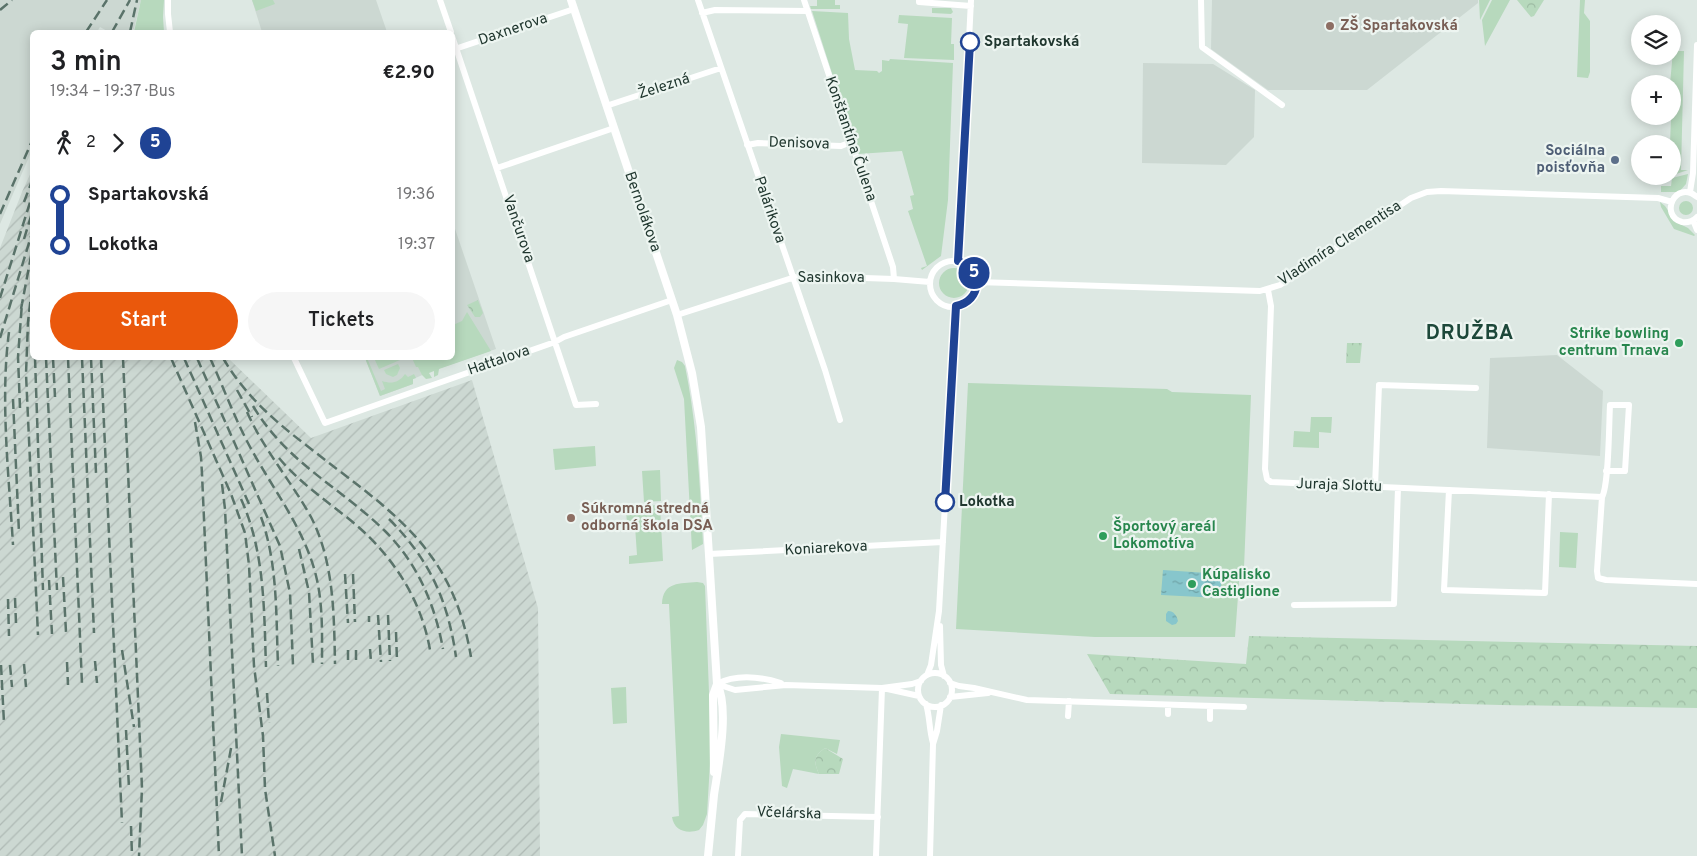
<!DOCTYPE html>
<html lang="en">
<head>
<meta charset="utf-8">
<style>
	:root { --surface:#fff; --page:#f6f6f6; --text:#202124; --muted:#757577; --accent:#ea580c }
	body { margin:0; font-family:Overpass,sans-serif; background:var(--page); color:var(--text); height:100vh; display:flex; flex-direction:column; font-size:19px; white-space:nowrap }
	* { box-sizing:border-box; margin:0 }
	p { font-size:16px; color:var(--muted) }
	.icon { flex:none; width:28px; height:28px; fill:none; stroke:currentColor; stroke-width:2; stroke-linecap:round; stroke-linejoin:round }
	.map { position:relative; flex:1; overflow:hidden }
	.panel { position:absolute; left:30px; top:30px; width:425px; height:330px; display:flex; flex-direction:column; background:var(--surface); border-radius:8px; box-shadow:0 2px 12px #0003 }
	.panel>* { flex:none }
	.badge { padding:0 10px; border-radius:16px; font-size:18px; line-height:32px }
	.controls { position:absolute; left:1631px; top:15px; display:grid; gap:10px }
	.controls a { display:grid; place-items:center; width:50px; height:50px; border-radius:50%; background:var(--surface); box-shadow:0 2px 12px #0003; font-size:25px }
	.map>.badge { position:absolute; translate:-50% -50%; box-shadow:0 0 0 2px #fff }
	.legs { display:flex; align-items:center; gap:8px; height:55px; padding:0 20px; font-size:16px }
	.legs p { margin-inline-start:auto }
	.head { display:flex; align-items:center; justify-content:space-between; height:85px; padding:0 20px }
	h1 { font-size:28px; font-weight:600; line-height:38px }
	.button { display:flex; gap:10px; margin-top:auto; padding:10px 20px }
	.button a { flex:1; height:58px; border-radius:30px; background:var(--accent); color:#fff; font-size:20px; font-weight:600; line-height:58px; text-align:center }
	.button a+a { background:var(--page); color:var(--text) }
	ul { padding:0 20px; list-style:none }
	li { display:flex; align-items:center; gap:18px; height:50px; font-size:19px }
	li i { display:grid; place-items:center; width:8px; height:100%; margin:0 6px; background:currentColor }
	li i::after { content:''; width:12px; height:12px; margin:-6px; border:4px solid; border-radius:50%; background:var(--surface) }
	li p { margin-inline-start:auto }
	li:first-child i { background:linear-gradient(#0000 50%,currentColor 0) }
	li:last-child i { background:linear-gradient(currentColor 50%,#0000 0) }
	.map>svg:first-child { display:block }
	.built { fill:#ccd8d2 }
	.industrial { fill:url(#industrial-furrows) }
	.green { fill:#b7d9bd }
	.park { fill:url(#park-crowns) }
	.water { fill:url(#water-ripples) }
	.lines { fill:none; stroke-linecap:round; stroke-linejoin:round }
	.minor { stroke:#fff; stroke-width:6 }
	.tertiary { stroke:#fff; stroke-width:8 }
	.rail { stroke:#5a736a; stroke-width:2.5; stroke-dasharray:10 5; stroke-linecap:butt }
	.line-1-casing { stroke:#fff; stroke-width:11 }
	.line-1 { stroke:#1f4394; stroke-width:8 }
	.education-dot { fill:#8d6e63; stroke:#edf5f1; stroke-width:2 }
	.stop-1-dot { fill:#fff; stroke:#1f4394; stroke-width:2.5 }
	.service-dot { fill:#5c6f8a; stroke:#edf5f1; stroke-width:2 }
	.leisure-dot { fill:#2e9e5b; stroke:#edf5f1; stroke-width:2 }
	.labels { text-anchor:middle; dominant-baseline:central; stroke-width:4.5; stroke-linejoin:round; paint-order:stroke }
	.education-label { font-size:15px; font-weight:bold; fill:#785e54; stroke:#edf5f1; text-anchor:start }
	.street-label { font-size:15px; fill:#20372f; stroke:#edf5f1 }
	.stop-label { font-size:15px; font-weight:bold; fill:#20372f; stroke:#edf5f1; text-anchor:start }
	.service-label { font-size:15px; font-weight:bold; fill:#4e5e75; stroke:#edf5f1; text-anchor:end }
	.leisure-label { font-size:15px; font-weight:bold; fill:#27864d; stroke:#edf5f1; text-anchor:start }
	.district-label { font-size:20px; font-weight:bold; letter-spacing:1px; fill:#1d483a; stroke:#edf5f1 }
</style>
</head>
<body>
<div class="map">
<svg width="1697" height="856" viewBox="0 0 1697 856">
	<defs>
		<pattern id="industrial-furrows" width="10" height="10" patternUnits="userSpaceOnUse" patternTransform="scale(1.25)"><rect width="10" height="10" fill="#ccd8d2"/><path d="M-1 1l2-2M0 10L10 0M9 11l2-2" fill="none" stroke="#afbab5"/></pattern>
		<pattern id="park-crowns" width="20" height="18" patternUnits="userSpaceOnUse" patternTransform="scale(1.25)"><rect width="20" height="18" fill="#b7d9bd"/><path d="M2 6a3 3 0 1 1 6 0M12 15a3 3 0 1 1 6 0" fill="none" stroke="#9dbba3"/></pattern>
		<pattern id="water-ripples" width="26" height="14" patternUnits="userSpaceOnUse" patternTransform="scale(1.25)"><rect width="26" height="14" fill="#87c6cc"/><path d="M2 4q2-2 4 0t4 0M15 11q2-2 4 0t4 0" fill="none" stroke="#6ea2a6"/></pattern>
	</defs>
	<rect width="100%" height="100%" fill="#dde8e3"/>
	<path class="built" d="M 0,0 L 141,0 L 134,29 L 127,32 L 109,32 L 100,27 L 97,32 L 32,32 L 32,150 L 0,224 Z
		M 252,0 L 376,0 L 387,32 L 262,32 Z
		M 1212,0 L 1478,0 L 1478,3 L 1367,90 L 1268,90 L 1211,49 Z
		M 1143,63 L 1213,64 L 1255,90 L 1254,137 L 1226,165 L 1142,163 Z
		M 453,223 L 496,349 L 432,371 L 413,379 L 413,384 L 380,396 L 365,358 L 452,358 Z
		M 1557,355 L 1603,391 L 1600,456 L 1487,448 L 1490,358 Z"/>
	<path class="industrial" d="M 32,170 L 32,358 L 228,358 L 311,438 L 472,380 L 538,608 L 540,856 L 0,856 L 0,248 L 22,192 Z"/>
	<path class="green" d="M 141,0 L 164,0 L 163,17 L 164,32 L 134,32 Z
		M 252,0 L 273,0 L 275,4 L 256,11 Z
		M 817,0 L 835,0 L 835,5 L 840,5 L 840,9 L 811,9 L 810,6 L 817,6 Z
		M 1479,0 L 1490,0 L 1480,20 Z
		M 1492,0 L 1510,0 L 1485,46 L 1482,20 Z
		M 1580,0 L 1585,0 L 1584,13 L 1590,21 L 1590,72 L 1588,78 L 1577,77 Z
		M 932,8 L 951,8 L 953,12 L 951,14 L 932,13 Z
		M 812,11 L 848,13 L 849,39 L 855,70 L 877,71 L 879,73 L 882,71 L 882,60 L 889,61 L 890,59 L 953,63 L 948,200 L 941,256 L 922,270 L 921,268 L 927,266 L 908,211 L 913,209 L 910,196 L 914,195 L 902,151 L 858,154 Z
		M 899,15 L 952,18 L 951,44 L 954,44 L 954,60 L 904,58 L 908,24 L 898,23 Z
		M 1673,51 L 1684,51 L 1681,170 L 1688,170 L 1673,175 L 1672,144 L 1670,144 L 1671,119 L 1668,116 L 1672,116 L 1672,84 L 1670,84 Z
		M 1688,174 L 1686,184 L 1679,192 L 1661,192 L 1661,186 L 1671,186 L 1672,178 Z
		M1679 208a7 7 0 1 1 14 0a7 7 0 1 1-14 0Z
		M 1660,202 L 1665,206 L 1676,222 L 1688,228 L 1695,235 L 1694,236 L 1674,229 L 1661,207 Z
		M939 283a15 15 0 1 1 30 0a15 15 0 1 1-30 0Z
		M 467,312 L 491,351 L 439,369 L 438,375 L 434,377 L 434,371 L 429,373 L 432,378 L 426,379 L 422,375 L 418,367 L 416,367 L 412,358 L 452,358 L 453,325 L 462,321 Z
		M 365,358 L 367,358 L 381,391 L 385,389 L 382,381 C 391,384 399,383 405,374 L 408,377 L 414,374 L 416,378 L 413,379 L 413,384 L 380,396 Z
		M 374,358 L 399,358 L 400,360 L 379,369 Z
		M 677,360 L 682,362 L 685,366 C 697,425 700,484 703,544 L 692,550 L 684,399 L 674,368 Z
		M 398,364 L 400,368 L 397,375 L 393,377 L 386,374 L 384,370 Z
		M 968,383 L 1167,389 L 1172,392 L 1251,395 L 1244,568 L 1240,569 L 1235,637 L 1095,637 L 956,629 Z
		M 1311,417 L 1332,417 L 1331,433 L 1319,432 L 1319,448 L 1293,447 L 1294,431 L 1310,432 Z
		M 595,446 L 596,466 L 555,470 L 553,449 Z
		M 660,470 L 661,501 L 644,502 L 642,471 Z
		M 660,505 L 663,561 L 629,564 L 629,556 L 637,555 L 635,526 L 627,526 L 626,507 Z
		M 1560,532 L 1578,533 L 1576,568 L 1559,567 Z
		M 697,582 L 703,583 L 705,586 L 711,746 L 707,814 L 703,825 L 699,830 C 687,834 674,831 672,817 L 679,816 L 669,604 L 662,604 C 663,581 680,584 697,582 Z
		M 626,687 L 627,723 L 613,724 L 611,688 Z
		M 781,734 L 840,740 L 837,754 L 825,748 C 814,756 813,761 819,774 L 793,769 L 787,788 L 782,786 L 779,747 Z"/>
	<path class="park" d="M 1517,0 L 1544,0 L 1534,16 L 1531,17 Z
		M 478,300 L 483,313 L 480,317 L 475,317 L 467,305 Z
		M 1347,343 L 1362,343 L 1360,363 L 1346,363 Z
		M 1249,636 L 1697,646 L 1697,708 L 1500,705 L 1110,694 L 1087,654 L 1246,664 Z
		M 825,748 L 843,759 L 839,774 L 819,774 C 813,761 814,756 825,748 Z"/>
	<path class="water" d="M 1163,570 L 1222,574 L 1220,598 L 1161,595 Z
		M 1168,611 C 1174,611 1177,616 1178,621 L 1176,624 L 1172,625 L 1166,621 L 1166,614 Z"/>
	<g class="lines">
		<path class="minor" d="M 168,0 L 168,14 L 170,32
			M 440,0 L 451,32
			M 698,0 L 825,370 L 840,420
			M 804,0 L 893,267 L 894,279
			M 919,0 L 919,2 L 971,6
			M 1201,0 L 1202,47 L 1282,105
			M 702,13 L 715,10 L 808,11
			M 452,36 L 576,405 L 596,404
			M 452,50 L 574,9
			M 606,106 L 721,68
			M 747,145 L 758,143 L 841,146 L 851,142
			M 497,168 L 614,128
			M 1690,192 L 1693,173 L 1697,45
			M 1697,197 C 1675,179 1659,216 1682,222 C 1688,223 1693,221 1697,217
			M 1693,220 L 1697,230
			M 958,261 L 971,0
			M930 284a23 23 0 1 1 46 0a23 23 0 1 1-46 0Z
			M 976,282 L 1260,291 L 1280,285 L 1411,198 L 1427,192 L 1441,191 L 1658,198 L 1672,202
			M 1268,290 L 1271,306 L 1265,469 L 1267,479 L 1271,482 L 1602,497
			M 677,315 L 792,278 L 807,276 L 894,279 L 930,282
			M 294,358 L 325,423 L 555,342 L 564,337 L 672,300
			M 1606,471 L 1625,471 L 1629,405 L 1610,405 C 1609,422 1609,485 1602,497 L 1597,571 L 1598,578 L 1606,580 L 1697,584
			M 1375,487 L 1379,385 L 1476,388
			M 1449,490 L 1444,590 L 1545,593 L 1549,494
			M 709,554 L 943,542
			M 1294,605 L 1394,604 L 1398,488
			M 940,626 L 941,665 L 944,676
			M918 690a17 17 0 1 1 34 0a17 17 0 1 1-34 0Z
			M 927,675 L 931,665 L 939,611 L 956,306
			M 950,683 L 959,686 L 974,688 L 1027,700 L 1244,707
			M 717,684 L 735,690 L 786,685 L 882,688 L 912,684 L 921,681
			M 717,684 C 736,674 761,677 781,683
			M 883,688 L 919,696
			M 950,697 L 988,693
			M 926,704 C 930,717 929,730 933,743
			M 1168,714 L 1168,705
			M 1068,716 L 1069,701
			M 1210,719 L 1210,706
			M 738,856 L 740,820 L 745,814 L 878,817
			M 876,856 L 882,688
			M 930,856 L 933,744 L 937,731 L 941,705"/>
		<path class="tertiary" d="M 571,0 L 677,315 L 692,373 L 701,427 L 717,684 C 730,708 718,768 714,795 C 712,815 710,836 708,856
			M 714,772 L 713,695 L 717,684"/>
		<path class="rail" d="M 0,10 L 12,0
			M 86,32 L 107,0
			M 112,32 L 130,0
			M 130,32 L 137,0
			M 24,202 L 32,181
			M 0,214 L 32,141
			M 24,239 L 32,213
			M 32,287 L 28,322 L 26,374 L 38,635
			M 0,298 L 32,196
			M 21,309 L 32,251
			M 9,332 C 0,400 9,476 13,545
			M 0,338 L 32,233
			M 35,358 L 43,590
			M 46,358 L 57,590
			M 53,358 L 55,397
			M 68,358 L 82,684
			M 82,358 L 94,633
			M 91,358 L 96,473
			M 101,358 L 122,823
			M 123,358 L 142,788 L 139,856
			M 171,358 L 231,494 L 245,533 L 249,565 L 254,666 L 263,736 L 265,789 L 275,856
			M 184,358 L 249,504
			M 197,358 L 280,546 L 290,593 L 293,665
			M 210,358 C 223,386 234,417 249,445 C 273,490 306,530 317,580 C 323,607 322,637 322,664
			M 223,358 C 244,394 273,420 306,445 C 388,510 452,544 471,657
			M 237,390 L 252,417
			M 13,399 L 19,533
			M 253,406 C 287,463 340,487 385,531 C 418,564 435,605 443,649
			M 20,408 L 18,357 L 22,303
			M 247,412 C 264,450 291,481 311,517 C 334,562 334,614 335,664
			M 195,422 L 201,457 L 202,474 L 219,856
			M 279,458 C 299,482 324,499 349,519 C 390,552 421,597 430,650
			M 222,484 L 225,509 L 242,856
			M 241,499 C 265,552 264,610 266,667
			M 261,517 C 278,564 276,617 278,666
			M 389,519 C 430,560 448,601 456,657
			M 299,549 L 309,592 L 313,664
			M 345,574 L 348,623
			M 353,574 L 355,622
			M 63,577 L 66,632
			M 49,580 L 52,634
			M 15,598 L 16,623
			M 8,599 L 9,636
			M 378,615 L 381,662
			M 388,615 L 390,661
			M 369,616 L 369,622
			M 396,632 L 397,661
			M 370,649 L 371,662
			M 122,650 L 134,727
			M 348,650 L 348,663
			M 356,650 L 356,663
			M 95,661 L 97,683
			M 67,662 L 68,685
			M 24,664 L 26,687
			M 1,665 L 4,723
			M 10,665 L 12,687
			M 267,693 L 269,723
			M 126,730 L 129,788
			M 221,802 L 232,743
			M 131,826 L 132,856"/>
	</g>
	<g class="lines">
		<g class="line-1-casing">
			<path id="line-1" d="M 945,502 L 956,306 C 982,301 984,269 958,261 L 970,42"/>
		</g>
		<use href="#line-1" class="line-1"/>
	</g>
	<g class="education-dot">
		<circle cx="1330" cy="26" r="5"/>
		<circle cx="571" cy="518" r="5"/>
	</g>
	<g class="stop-1-dot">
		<circle cx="970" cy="42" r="9"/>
		<circle cx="945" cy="502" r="9"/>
	</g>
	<circle class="service-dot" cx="1615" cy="160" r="5"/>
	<g class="leisure-dot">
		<circle cx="1679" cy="343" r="5"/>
		<circle cx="1103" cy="536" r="5"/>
		<circle cx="1192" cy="584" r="5"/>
	</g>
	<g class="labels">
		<g class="education-label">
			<text x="1340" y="26">ZŠ Spartakovská</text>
			<text x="581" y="509">Súkromná stredná<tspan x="581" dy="17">odborná škola DSA</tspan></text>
		</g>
		<g class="street-label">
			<text transform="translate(513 30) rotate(-19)">Daxnerova</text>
			<text transform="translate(664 87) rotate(-18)">Železná</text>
			<text transform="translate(850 139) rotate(71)">Konštantína Čulena</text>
			<text transform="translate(799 144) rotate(2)">Denisova</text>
			<text transform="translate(769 210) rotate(71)">Palárikova</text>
			<text transform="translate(642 212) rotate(71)">Bernolákova</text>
			<text transform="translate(518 229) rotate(71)">Vančurova</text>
			<text transform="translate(1340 244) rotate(-33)">Vladimíra Clementisa</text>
			<text x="831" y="278">Sasinkova</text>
			<text transform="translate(499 361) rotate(-19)">Hattalova</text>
			<text transform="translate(1339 486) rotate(2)">Juraja Slottu</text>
			<text transform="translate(826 549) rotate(-3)">Koniarekova</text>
			<text transform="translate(789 814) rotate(2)">Včelárska</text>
		</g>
		<g class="stop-label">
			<text x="984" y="42">Spartakovská</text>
			<text x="959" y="502">Lokotka</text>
		</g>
		<g class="service-label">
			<text x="1605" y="151">Sociálna<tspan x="1605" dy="17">poisťovňa</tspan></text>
		</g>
		<g class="leisure-label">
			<text x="1669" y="334" text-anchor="end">Strike bowling<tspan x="1669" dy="17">centrum Trnava</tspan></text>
			<text x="1113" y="527">Športový areál<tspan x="1113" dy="17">Lokomotíva</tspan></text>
			<text x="1202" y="575">Kúpalisko<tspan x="1202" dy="17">Castiglione</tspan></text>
		</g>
		<g class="district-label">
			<text x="1470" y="334">DRUŽBA</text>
		</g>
	</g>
</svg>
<div class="controls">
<a><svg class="icon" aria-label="layers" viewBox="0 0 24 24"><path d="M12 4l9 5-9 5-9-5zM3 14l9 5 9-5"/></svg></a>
<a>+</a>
<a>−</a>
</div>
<b class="badge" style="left:974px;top:273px;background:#1f4394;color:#fff">5</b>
<section class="panel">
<div class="head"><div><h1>3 min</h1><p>19:34 – 19:37 · Bus</p></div><b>€2.90</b></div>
<div class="legs"><svg class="icon" aria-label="walk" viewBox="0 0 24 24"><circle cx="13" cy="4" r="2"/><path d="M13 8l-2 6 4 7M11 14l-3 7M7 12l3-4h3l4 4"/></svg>2<svg class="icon" aria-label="forward" viewBox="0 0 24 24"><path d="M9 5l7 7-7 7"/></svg><b class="badge" style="background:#1f4394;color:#fff">5</b></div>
<ul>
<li><i style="color:#1f4394"></i><b>Spartakovská</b><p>19:36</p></li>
<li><i style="color:#1f4394"></i><b>Lokotka</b><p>19:37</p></li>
</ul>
<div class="button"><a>Start</a><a>Tickets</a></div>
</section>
</div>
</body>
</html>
